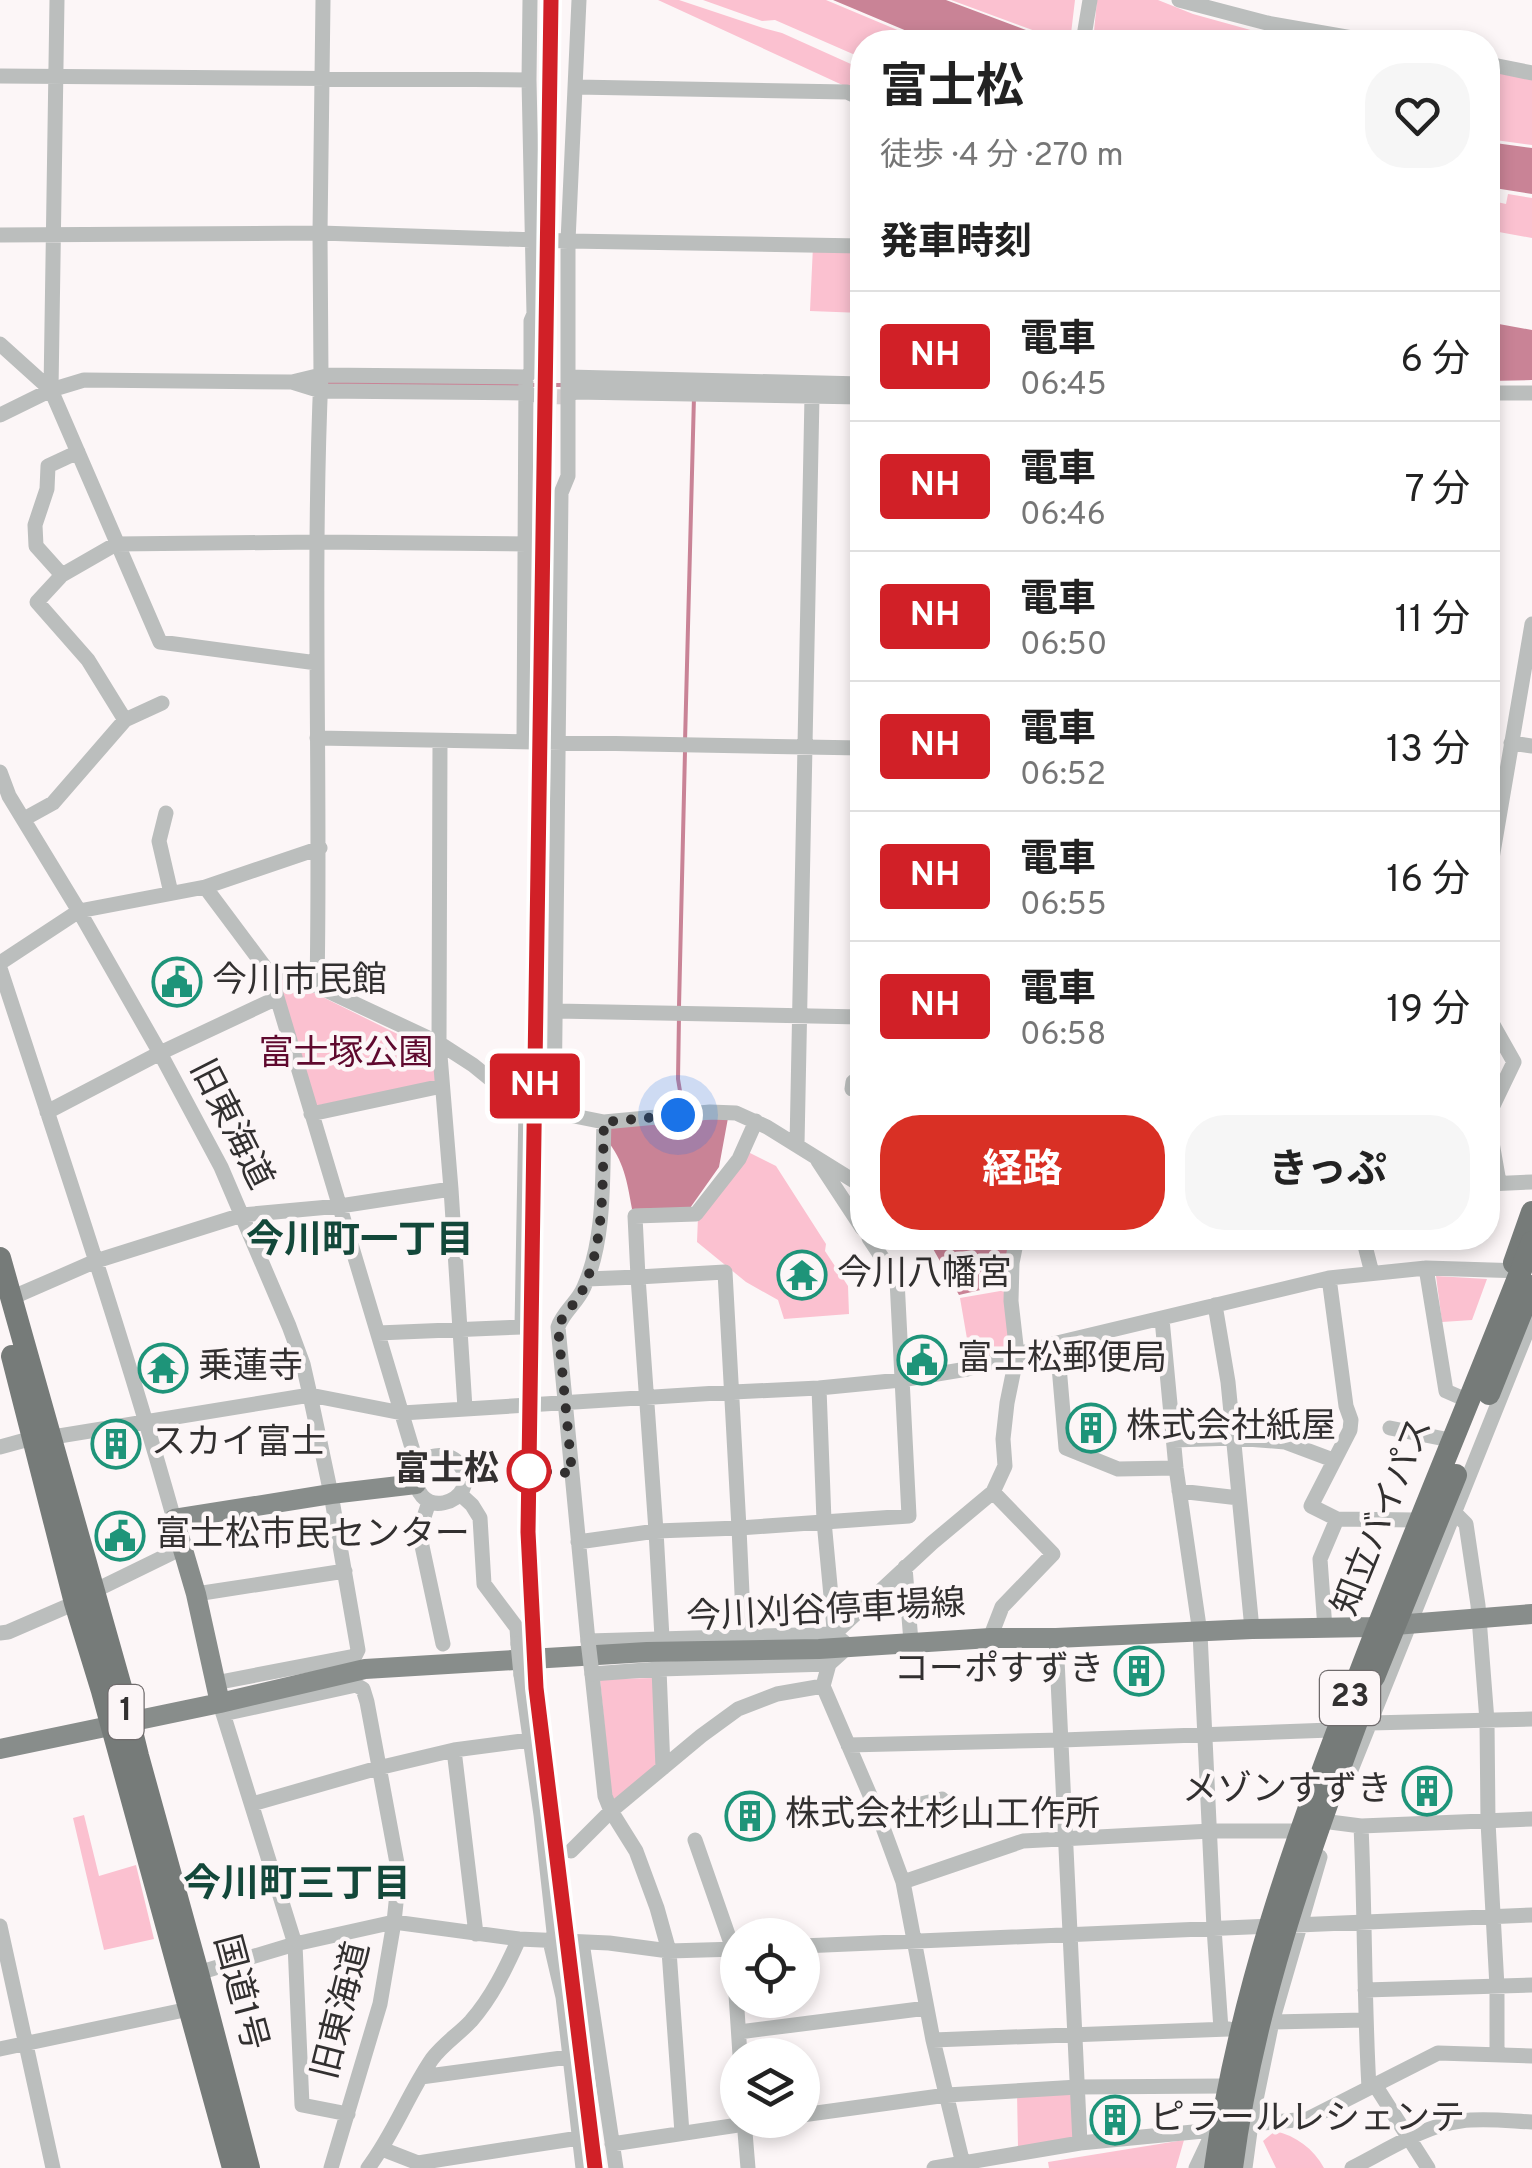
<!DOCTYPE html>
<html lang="ja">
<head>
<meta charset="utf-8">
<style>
	:root { --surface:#fff; --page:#f6f6f6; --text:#222; --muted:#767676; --line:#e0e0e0; --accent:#d93025 }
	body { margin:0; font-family:Overpass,"Noto Sans JP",sans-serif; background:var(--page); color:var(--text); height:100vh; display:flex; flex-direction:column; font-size:38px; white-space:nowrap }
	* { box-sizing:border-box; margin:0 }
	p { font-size:32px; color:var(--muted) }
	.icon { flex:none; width:55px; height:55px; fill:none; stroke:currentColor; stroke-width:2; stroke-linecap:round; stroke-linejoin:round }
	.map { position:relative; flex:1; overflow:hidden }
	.sheet { position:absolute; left:850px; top:30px; width:650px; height:1220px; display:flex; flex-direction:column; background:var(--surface); border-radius:40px; box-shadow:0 5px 15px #0003 }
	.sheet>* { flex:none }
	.badge { padding:0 20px; border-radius:8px; font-size:35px; line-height:65px }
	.tools { position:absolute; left:720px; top:1918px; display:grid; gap:20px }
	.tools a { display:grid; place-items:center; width:100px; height:100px; border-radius:50%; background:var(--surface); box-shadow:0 5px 15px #0003; font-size:50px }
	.you { position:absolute; width:50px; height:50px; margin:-25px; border:8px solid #fff; border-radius:50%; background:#1a73e8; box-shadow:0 0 0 15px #1a73e833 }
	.map>.badge { position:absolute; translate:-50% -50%; box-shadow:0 0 0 5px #fff }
	h2 { padding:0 30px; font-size:38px; line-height:90px }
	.round { display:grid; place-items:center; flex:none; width:105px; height:105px; border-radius:40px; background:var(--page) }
	.headline { display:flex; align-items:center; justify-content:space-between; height:170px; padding:0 30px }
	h1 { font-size:48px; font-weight:700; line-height:75px }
	.action { display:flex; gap:20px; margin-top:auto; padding:20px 30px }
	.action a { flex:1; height:115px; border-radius:40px; background:var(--accent); color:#fff; font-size:40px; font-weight:700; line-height:115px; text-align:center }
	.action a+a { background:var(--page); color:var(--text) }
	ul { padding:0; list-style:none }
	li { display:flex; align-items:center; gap:30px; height:130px; padding:0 30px; border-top:2px solid var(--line) }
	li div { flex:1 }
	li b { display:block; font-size:38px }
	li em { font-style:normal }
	li .badge { min-width:110px; font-weight:700; text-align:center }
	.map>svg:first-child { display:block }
	.green { fill:#fbc1d0 }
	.water { fill:#c98396 }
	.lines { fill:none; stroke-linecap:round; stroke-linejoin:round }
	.stream { stroke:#c98396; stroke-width:4 }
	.minor-tunnel { stroke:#d4cecf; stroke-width:15; stroke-dasharray:15 8; stroke-linecap:butt }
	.minor { stroke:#bbbebd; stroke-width:15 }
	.major { stroke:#888d8b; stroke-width:20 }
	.highway { stroke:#767b79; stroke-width:22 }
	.rail-casing { stroke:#7b7878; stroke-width:8 }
	.rail { stroke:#fcf6f7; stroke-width:4; stroke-dasharray:11; stroke-linecap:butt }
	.minor-bridge { stroke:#bbbebd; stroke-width:15 }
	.highway-bridge { stroke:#767b79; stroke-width:22 }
	.line-casing { stroke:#fff; stroke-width:22 }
	.line { stroke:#d12027; stroke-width:15 }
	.walk { stroke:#323030; stroke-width:10; stroke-dasharray:0 18 }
	.stop-dot { fill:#fff; stroke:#d12027; stroke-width:5 }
	.labels { text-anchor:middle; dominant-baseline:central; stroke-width:9; stroke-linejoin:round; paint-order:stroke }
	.shield { fill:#fcf6f7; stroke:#6f6b6c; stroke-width:2.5 }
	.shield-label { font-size:32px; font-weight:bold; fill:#323030 }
	.poi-label { font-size:35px; fill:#323030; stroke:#fcf6f7; text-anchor:start }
	.park-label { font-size:35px; fill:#5f092e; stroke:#fcf6f7 }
	.street-label { font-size:35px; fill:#323030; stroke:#fcf6f7 }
	.stop-label { font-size:35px; font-weight:bold; fill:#323030; stroke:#fcf6f7; text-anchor:end }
	.neighbourhood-label { font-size:38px; font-weight:bold; fill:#13483a; stroke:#fcf6f7 }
</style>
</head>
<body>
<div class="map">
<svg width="1532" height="2168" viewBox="0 0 1532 2168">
	<rect width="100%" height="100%" fill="#fcf6f7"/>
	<path class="green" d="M 658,0 L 679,0 L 763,28 L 782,33 L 862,69 L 862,94 Z
		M 703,0 L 826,0 L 926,42 L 862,42 L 862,58 L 775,20 L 762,21 Z
		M 951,0 L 1075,0 L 1070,42 L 1065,42 Z
		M 1097,0 L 1158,0 L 1193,14 L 1265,34 L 1319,42 L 1093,42 Z
		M 1488,70 L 1532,78 L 1532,145 L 1488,139 Z
		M 1488,190 L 1498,191 L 1497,202 L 1506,204 L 1508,194 L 1532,198 L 1532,238 L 1488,230 Z
		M 813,246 L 862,248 L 862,313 L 810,311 Z
		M 280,976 L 434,1052 L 437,1082 L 315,1106 L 277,979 Z
		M 746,1151 L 776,1166 L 826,1244 L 825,1251 L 848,1286 L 849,1314 L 784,1319 L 778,1300 L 746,1282 L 697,1242 L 698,1217 Z
		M 1436,1276 L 1487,1279 L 1472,1320 L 1442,1322 Z
		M 1006,1290 L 1013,1351 L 971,1362 L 960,1298 Z
		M 655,1678 L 658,1766 L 612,1805 L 600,1679 Z
		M 84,1815 L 99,1876 L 136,1865 L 154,1939 L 104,1950 L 73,1818 Z
		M 1073,2088 L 1073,2139 L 1018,2147 L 1017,2093 Z
		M 1275,2131 C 1296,2136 1313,2148 1324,2168 L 1276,2168 L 1263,2141 Z
		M 1184,2140 L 1176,2168 L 1049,2168 L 1048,2162 Z"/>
	<path class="water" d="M 833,0 L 946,0 L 1058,42 L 933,42 Z
		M 1488,142 L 1532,148 L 1532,194 L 1488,187 Z
		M 1488,322 L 1532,330 L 1532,380 L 1488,381 Z
		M 728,1118 L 719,1167 L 690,1208 L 632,1209 C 627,1181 624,1161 606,1139 L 608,1130 L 613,1125 Z
		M 927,1238 L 1011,1238 L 1006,1284 L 959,1295 Z"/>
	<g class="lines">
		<path class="stream" d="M 326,383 L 521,385
			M 531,385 L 561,385
			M 685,742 L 694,396
			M 679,1007 L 685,751
			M 679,1016 L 678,1079 L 683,1109 L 680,1109"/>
		<path class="minor-tunnel" d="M 534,396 L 568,397"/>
		<path class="minor" d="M 323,0 L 320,233 L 321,375 L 526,377
			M 579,0 L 568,241 L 862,246
			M 1179,0 L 1267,23 L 1375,42
			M 1083,42 L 1090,0
			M 1488,64 L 1532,73
			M 0,76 L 529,80 L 530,0
			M 576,87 L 847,92 L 862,99
			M 0,235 L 320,233 L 568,241 L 568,476 L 561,493 L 554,1112 L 604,1122 L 710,1112 L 736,1113 L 767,1127 L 862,1186
			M 0,344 L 51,390 L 160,642 L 317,663
			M 568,377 L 862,384
			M 292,382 L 321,375 C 312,578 321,782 317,986
			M 51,390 L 57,0
			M 1488,393 L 1532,393
			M 568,397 L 574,392 L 862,397
			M 0,415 L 51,390 L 84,380 L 292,382 L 321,391 L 526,393 L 532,395
			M 78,452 L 48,466 L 47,489 L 35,525 L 36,546 L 62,575 L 116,544 L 318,542 L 527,544
			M 125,720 L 162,703
			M 317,738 L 862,748
			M 524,740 L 526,377 L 531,372 L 531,321 L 534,314 L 529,80
			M 440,741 L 439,1043 L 451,1189 L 465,1408
			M 1511,743 L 1532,746
			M 0,772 L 9,796 L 79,911 L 160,1053 L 221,1167 L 289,1326 L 303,1364 L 310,1395 L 331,1494 L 358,1650 L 355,1656 L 215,1683
			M 166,813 L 159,841 L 171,893
			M 24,819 L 53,803 L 125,720 L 88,660 L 37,602 L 62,575
			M 1488,882 L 1532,624
			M 205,887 L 270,974 L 416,1461 C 406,1531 486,1501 460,1465 C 449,1450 431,1456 416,1461
			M 0,963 L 79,911 L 205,887 L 320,848
			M 0,968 C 60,1151 122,1334 174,1519
			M 270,974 L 276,969 L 317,986 L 439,1043 L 473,1065 L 526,1108 L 522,1327 L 378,1333
			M 556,1011 L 862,1017
			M 1488,1016 L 1514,1062 L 1488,1116
			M 852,1089 L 853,1082 L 862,1076
			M 47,1112 L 160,1053 L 277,998
			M 311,1114 L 442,1086
			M 1488,1120 L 1499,1182
			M 604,1122 C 602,1175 606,1238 584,1287 C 578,1302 563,1312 558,1327 L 588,1641 L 834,1634 L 849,1646 L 829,1664 L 659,1669 L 592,1674 L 605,1796 L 611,1811 L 636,1851 L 657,1908 L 669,1951 L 682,2133
			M 797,1145 L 812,396
			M 818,1161 L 862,1228
			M 1488,1184 L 1532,1182
			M 1363,1238 L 1372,1273
			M 1426,1268 L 1446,1391 L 1462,1398
			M 587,1279 L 638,1277 L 635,1216 L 696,1214 L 739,1159 L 756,1121
			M 11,1298 L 96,1261 L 242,1215 L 340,1206 L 451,1189
			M 1215,1305 L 1228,1382 L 1252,1629
			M 1162,1319 L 1176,1468 L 1200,1633 L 1214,1928 L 1221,2029
			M 1057,1343 L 1066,1448 L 1118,1469 L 1176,1468
			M 819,1388 L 824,1521 L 835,1639
			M 1390,1428 L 1445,1439
			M 59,1436 L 310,1395 L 402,1413 L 733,1392 L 819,1388 L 901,1380 L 967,1369 L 1057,1343 L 1329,1278 L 1426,1268 L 1523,1271
			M 1174,1440 L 1234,1438 L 1285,1442 L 1333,1460
			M 0,1447 L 22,1441
			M 1179,1491 L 1239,1498
			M 460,1494 L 472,1505 L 480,1518 L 484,1584 L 517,1628 L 518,1644
			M 429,1502 L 419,1532 L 443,1644
			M 1454,1512 L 1466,1524 L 1478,1605 L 1487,1721 L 1488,1822 L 1497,1987 L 1497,2054
			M 1337,1519 L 1415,1520
			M 578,1542 L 656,1531 L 662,1638
			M 905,1567 L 911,1642
			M 196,1594 L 345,1571
			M 1325,1629 L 1320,1559 L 1337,1519 L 1311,1506 L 1350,1430 L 1351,1420 L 1346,1406 L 1329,1278
			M 0,1633 L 8,1632 L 75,1603 L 94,1591 L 182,1548
			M 834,1634 L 932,1543 L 993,1492 L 1005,1466 L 1003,1439 L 1007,1403 L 1017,1354 L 1011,1301 L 1012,1263 L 1017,1238
			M 744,1637 L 739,1528 L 656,1531 L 638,1277 L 725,1272 L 739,1528 L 909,1516 L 897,1280 L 869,1238
			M 990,1638 L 1002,1607 L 1053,1554 L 993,1492
			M 1056,1638 L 1080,2143
			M 824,1657 L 829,1664 L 823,1686 L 878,1814 L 903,1882 L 933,2040 L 964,2168
			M 659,1669 L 663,1768
			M 521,1675 L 541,1815 L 555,1941
			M 221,1707 L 295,1944 L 302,2105 L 348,2114
			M 223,1714 L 356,1685 L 363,1689 L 367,1702 L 399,1874 L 394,1922 L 380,2004 L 331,2168
			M 1370,1723 L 1532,1719
			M 848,1745 L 1062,1740 L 1331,1730
			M 454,1750 L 530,1740
			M 1349,1775 L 1532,1319
			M 252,1804 L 378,1768 L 454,1750 L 476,1934
			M 878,1814 L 942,1799
			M 1330,1822 L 1361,1826 L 1532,1819
			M 695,1840 L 733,1949 L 740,2055
			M 571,1851 L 611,1811 L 701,1736 L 738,1709 L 777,1694 L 823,1686
			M 903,1882 L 1023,1841 L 1211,1831 L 1295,1831
			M 0,1926 L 53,2168
			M 550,1941 L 563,1997 L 583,2168
			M 582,1942 L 616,2168
			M 802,1946 L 1532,1915
			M 198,1973 L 295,1944 L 394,1922 L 519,1939 L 609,1943 L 669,1951 L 738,1949
			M 1365,1990 L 1532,1985
			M 1272,2022 L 1365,2020
			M 739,2032 L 927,2008
			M 933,2040 L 1229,2029
			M 0,2049 L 189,2009
			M 421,2077 L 569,2057
			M 1375,2085 L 1428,2168
			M 1369,2088 L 1438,2053 L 1532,2056
			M 802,2115 L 947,2095 L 1078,2087 L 1224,2086
			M 744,2120 L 748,2168
			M 1251,2124 L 1308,2119 L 1369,2088 C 1364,2001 1365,1913 1361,1826
			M 612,2144 L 771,2120
			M 382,2149 L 418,2163 L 579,2138
			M 368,2168 C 394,2134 408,2094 432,2059 C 443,2044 459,2034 471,2021 C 492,1997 506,1968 519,1939
			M 934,2168 L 1080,2143 L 1214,2130
			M 1196,2168 L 1214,2130
			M 1245,2168 L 1251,2124 L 1272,2022 L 1320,1857
			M 1352,2168 C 1384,2152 1425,2125 1461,2121 C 1484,2118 1509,2121 1532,2122"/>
		<path class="major" d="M 220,1703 L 196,1594 L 174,1519 L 331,1494 L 416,1484
			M 0,1749 L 220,1703 L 365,1669 L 647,1652 L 819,1649 L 990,1638 L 1056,1638 L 1252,1629 L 1370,1627 L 1532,1614"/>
		<path class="highway" d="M 0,1258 L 121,1687 L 138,1756 L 198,1973 L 249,2168
			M 1514,1263 L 1532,1212
			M 12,1356 L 75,1603 L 102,1691 L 233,2168"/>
		<g class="rail-casing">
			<path id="rail" d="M 557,0 L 534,1536 L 540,1678 L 601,2168"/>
		</g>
		<use href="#rail" class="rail"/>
		<path class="minor-bridge" d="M 588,1641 L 592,1674
			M 518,1644 L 521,1675"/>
		<path class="highway-bridge" d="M 1489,1394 L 1532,1286
			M 1374,1677 L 1456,1475
			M 1215,2168 C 1238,2000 1295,1838 1357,1680 C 1413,1533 1475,1389 1532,1242
			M 1232,2168 C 1252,2012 1305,1862 1359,1716"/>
	</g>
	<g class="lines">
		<g class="line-casing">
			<path id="line" d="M 551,0 L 528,1532 L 536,1688 L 595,2168"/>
		</g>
		<use href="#line" class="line"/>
		<path class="walk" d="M 529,1471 L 572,1473 L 558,1327 C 564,1312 578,1302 584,1287 C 606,1237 602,1176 604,1122 L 678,1115"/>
	</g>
	<defs>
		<g id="civic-ring" transform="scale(2.5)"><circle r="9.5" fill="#fcf6f7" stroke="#1e9479" stroke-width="1.5"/><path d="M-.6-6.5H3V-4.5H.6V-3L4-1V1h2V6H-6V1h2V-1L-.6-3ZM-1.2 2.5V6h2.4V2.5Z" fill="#1e9479"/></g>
		<g id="temple-ring" transform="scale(2.5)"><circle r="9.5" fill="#fcf6f7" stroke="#1e9479" stroke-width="1.5"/><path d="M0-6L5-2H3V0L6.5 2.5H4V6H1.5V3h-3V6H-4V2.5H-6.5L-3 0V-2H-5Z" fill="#1e9479"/></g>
		<g id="building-ring" transform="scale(2.5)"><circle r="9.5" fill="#fcf6f7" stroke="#1e9479" stroke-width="1.5"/><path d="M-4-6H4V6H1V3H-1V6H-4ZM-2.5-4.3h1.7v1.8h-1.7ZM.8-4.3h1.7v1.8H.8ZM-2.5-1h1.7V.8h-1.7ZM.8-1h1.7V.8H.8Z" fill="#1e9479"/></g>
	</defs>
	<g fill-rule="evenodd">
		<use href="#civic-ring" x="177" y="982"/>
		<use href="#temple-ring" x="802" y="1275"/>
		<use href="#civic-ring" x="922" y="1360"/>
		<use href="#temple-ring" x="163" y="1368"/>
		<use href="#building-ring" x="1091" y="1428"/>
		<use href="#building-ring" x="116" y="1444"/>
		<use href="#civic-ring" x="120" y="1536"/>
		<use href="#building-ring" x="1139" y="1671"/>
		<use href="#building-ring" x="1427" y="1791"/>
		<use href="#building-ring" x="750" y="1816"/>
		<use href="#building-ring" x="1115" y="2120"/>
	</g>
	<circle class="stop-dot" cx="529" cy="1471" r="20"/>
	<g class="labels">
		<g class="shield">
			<rect x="1320" y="1671" width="60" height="54" rx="8"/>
			<rect x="108.5" y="1685" width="35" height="54" rx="8"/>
		</g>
		<g class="shield-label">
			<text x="1350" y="1698">23</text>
			<text x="126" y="1712">1</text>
		</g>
		<g class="poi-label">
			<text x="212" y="982">今川市民館</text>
			<text x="837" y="1275">今川八幡宮</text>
			<text x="957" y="1360">富士松郵便局</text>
			<text x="198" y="1368">乗蓮寺</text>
			<text x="1126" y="1428">株式会社紙屋</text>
			<text x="151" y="1444">スカイ富士</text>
			<text x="155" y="1536">富士松市民センター</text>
			<text x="1104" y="1671" text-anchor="end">コーポすずき</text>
			<text x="1392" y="1791" text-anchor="end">メゾンすずき</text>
			<text x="785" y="1816">株式会社杉山工作所</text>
			<text x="1150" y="2120">ピラールレシェンテ</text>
		</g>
		<g class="park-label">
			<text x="346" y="1055">富士塚公園</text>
		</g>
		<g class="street-label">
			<text transform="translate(230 1125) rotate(63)">旧東海道</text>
			<text transform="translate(1384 1517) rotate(-68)">知立バイパス</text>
			<text transform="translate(826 1612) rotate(-3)">今川刈谷停車場線</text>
			<text transform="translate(239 1993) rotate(75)">国道1号</text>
			<text transform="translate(343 2011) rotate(-76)">旧東海道</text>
		</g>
		<g class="stop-label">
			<text x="499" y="1471">富士松</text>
		</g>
		<g class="neighbourhood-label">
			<text x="360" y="1242">今川町一丁目</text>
			<text x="297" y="1886">今川町三丁目</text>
		</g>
	</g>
</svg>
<div class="tools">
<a><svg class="icon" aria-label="locate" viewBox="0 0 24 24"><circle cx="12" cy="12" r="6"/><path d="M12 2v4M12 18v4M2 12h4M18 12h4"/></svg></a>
<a><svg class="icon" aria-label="layers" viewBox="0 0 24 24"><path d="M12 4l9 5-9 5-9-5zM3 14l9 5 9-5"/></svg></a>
</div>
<div class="you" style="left:678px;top:1115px"></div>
<b class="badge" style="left:535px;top:1086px;background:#d12027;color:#fff">NH</b>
<section class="sheet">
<div class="headline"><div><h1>富士松</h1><p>徒歩 · 4 分 · 270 m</p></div><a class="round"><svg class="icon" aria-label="heart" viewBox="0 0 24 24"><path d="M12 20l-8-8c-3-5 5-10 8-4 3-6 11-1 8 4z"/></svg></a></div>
<h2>発車時刻</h2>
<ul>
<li><span class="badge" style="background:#d12027;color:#fff">NH</span><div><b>電車</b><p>06:45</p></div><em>6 分</em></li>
<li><span class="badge" style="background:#d12027;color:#fff">NH</span><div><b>電車</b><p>06:46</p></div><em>7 分</em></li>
<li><span class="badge" style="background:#d12027;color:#fff">NH</span><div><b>電車</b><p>06:50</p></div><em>11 分</em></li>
<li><span class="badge" style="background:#d12027;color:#fff">NH</span><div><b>電車</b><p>06:52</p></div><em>13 分</em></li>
<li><span class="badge" style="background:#d12027;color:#fff">NH</span><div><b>電車</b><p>06:55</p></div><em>16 分</em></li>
<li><span class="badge" style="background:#d12027;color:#fff">NH</span><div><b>電車</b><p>06:58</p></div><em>19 分</em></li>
</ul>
<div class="action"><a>経路</a><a>きっぷ</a></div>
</section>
</div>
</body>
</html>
